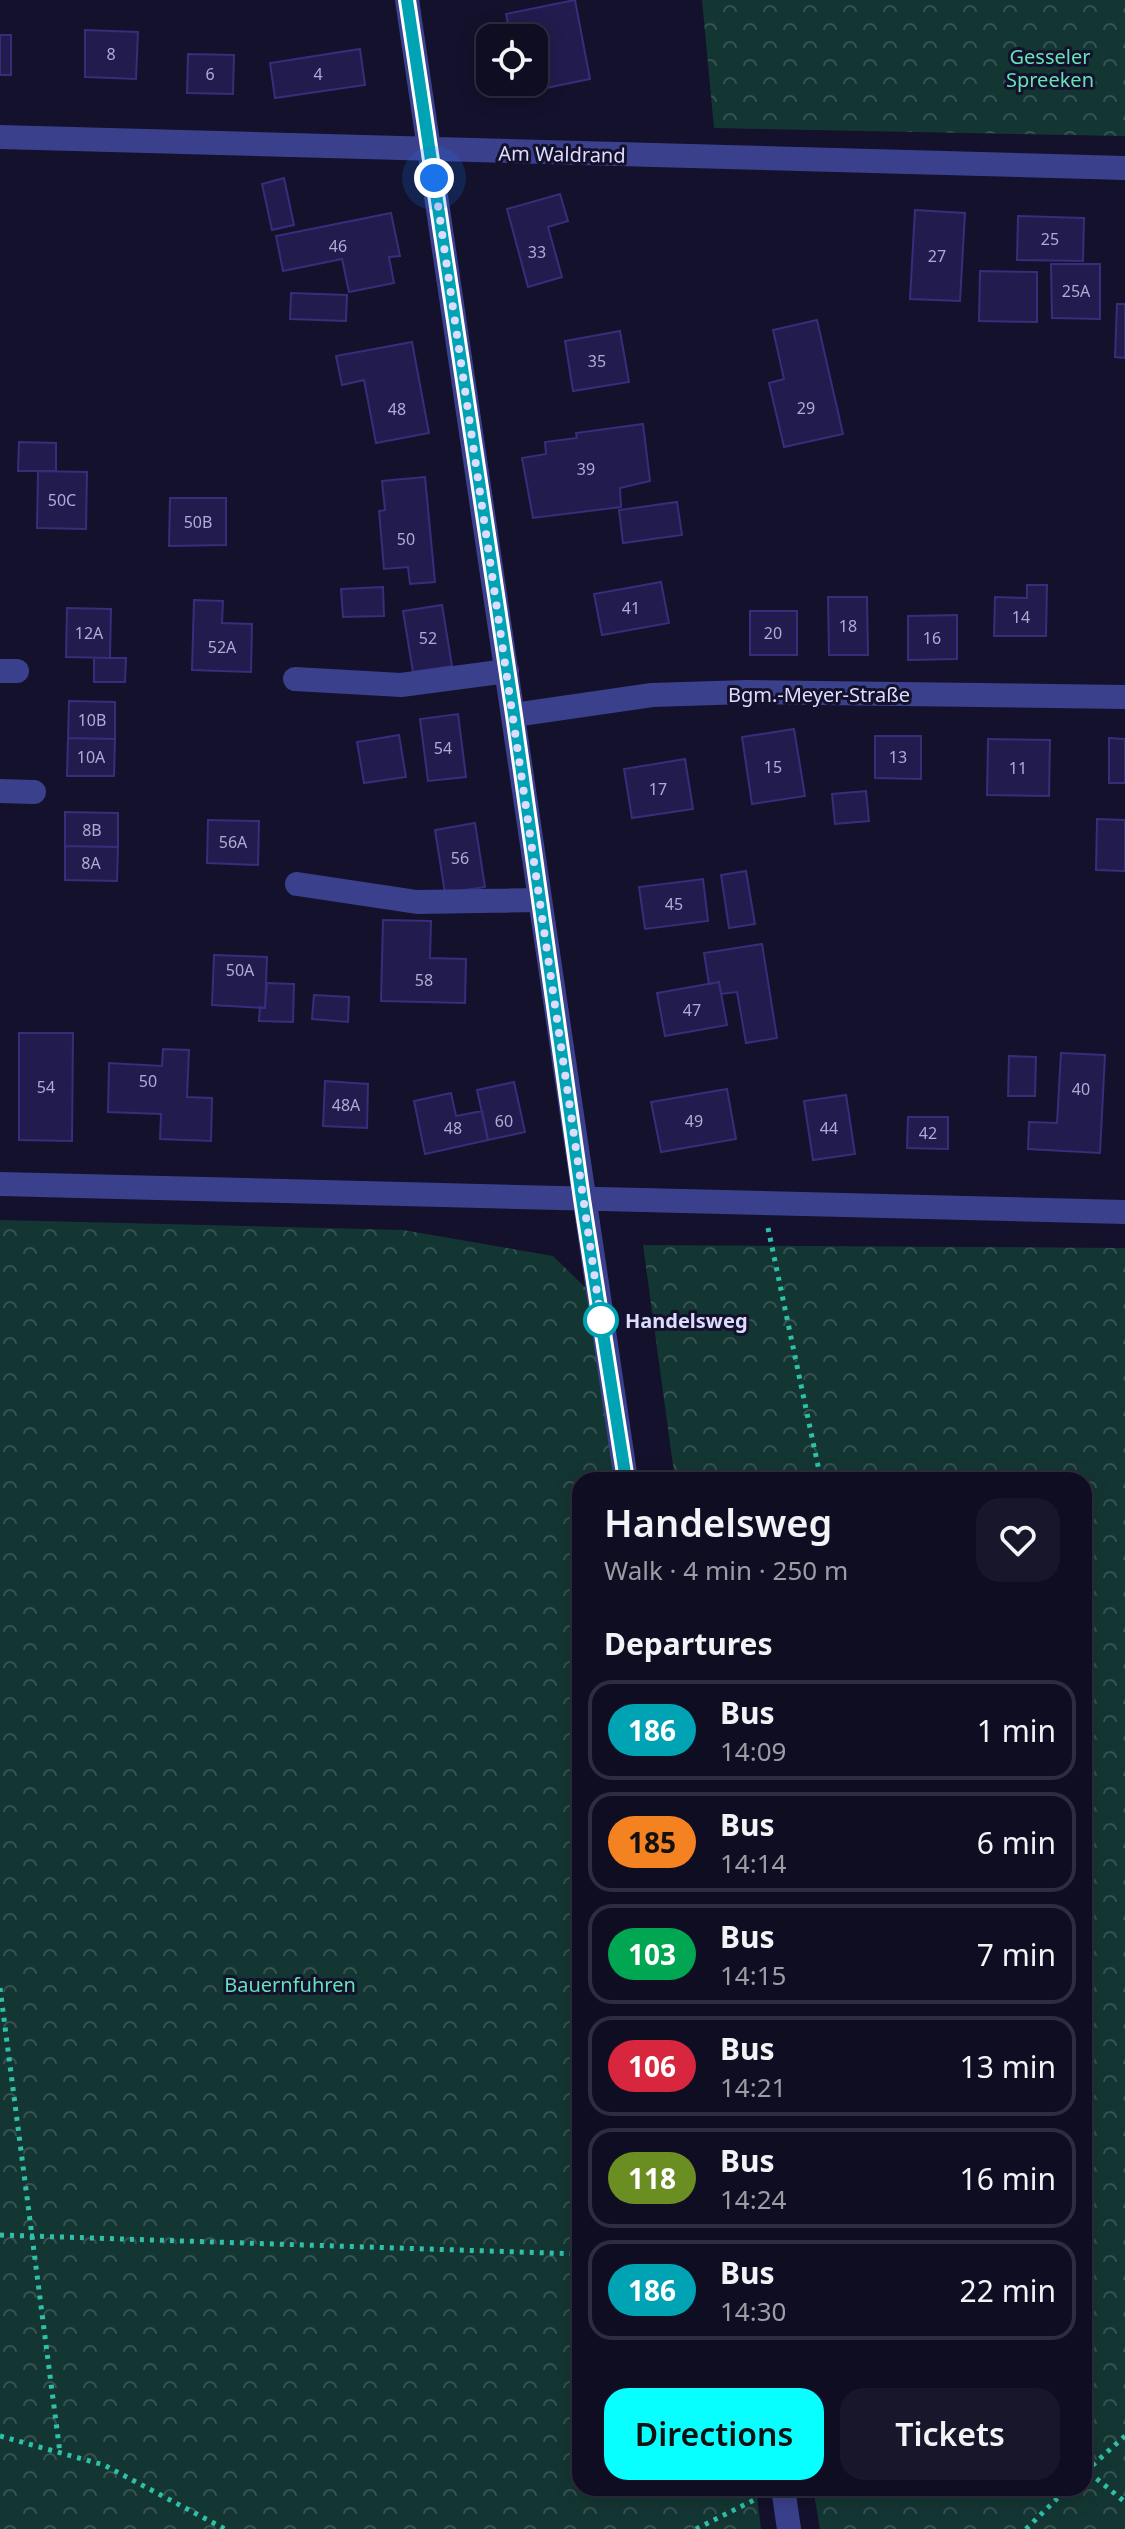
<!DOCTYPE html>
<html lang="en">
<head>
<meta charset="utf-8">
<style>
	:root { --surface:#0e0d21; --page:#17162a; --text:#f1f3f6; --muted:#9b9ca5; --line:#2e2d3f; --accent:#08ffff }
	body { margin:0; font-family:"Noto Sans",sans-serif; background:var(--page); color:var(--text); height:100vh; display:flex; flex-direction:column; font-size:30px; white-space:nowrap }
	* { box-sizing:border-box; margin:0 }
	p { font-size:26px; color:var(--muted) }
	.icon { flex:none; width:44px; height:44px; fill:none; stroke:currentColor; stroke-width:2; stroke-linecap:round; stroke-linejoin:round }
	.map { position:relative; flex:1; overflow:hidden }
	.side { position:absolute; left:572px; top:1472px; width:520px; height:1024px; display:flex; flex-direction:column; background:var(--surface); border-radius:24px; box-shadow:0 4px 20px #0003,0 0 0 2px var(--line) }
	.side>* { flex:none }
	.badge { padding:0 16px; border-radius:26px; font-size:28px; line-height:52px }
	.fabs { position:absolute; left:476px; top:24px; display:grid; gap:16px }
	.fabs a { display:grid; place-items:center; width:72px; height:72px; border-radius:16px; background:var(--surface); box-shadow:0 4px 20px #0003,0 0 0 2px var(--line); font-size:40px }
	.you { position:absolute; width:40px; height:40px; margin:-20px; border:6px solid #fff; border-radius:50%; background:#1a73e8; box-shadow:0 0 0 12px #1a73e833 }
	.map>.badge { position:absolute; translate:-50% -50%; box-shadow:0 0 0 4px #fff }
	h2 { padding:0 32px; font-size:30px; line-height:72px }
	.round { display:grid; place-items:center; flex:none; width:84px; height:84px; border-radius:24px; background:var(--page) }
	.head { display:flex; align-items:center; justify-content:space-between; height:136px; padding:0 32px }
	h1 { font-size:38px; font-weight:600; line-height:60px }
	.action { display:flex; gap:16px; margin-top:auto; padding:16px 32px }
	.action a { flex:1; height:92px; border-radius:24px; background:var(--accent); color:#111; font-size:32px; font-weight:600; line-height:92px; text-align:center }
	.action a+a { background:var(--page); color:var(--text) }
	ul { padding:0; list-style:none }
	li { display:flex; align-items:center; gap:24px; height:100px; margin:0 16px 12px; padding:0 16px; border:4px solid var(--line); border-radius:24px }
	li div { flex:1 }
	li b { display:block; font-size:30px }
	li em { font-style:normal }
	li .badge { min-width:88px; font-weight:700; text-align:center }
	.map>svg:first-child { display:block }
	.forest { fill:url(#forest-crowns) }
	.building { fill:#221c4e; stroke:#362e7a; stroke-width:2 }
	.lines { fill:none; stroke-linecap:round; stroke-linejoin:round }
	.path { stroke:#2fc0a9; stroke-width:5; stroke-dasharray:4 6; stroke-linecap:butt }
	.minor { stroke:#3b408c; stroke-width:24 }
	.line-casing { stroke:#fff; stroke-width:18 }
	.line { stroke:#00a3b4; stroke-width:12 }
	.walk { stroke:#dddcff; stroke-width:8; stroke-dasharray:0 14.4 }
	.stop-dot { fill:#fff; stroke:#00a3b4; stroke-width:4 }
	.labels { text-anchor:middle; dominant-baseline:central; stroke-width:6; stroke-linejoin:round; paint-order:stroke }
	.number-label { font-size:16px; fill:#aeacd3 }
	.park-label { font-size:20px; fill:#64e3b7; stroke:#13112c }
	.street-label { font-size:20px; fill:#dddcff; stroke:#13112c }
	.stop-label { font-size:20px; font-weight:bold; fill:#dddcff; stroke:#13112c; text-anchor:start }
</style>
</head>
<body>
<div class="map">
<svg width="1125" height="2529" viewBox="0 0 1125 2529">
	<defs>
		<pattern id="forest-crowns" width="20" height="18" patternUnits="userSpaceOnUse" patternTransform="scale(2)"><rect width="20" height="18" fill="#143632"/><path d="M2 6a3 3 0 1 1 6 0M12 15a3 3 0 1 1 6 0" fill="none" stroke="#365251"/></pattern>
	</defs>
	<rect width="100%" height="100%" fill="#13112c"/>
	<path class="forest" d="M 702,0 L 1125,0 L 1125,136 L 714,128 Z
		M 0,1220 L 403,1230 L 553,1256 L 589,1291 L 615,1480 L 580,1480 L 580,2488 L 756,2488 L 761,2529 L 0,2529 Z
		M 643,1245 L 1125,1248 L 1125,2529 L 820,2529 L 813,2488 L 1084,2488 L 1084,1480 L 675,1480 Z"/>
	<path class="building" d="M 575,0 L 590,79 L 522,93 L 519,82 L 534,82 L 534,38 L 511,38 L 506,14 Z
		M 85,30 L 138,32 L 136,79 L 85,77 Z
		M 0,35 L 11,35 L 11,75 L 0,75 Z
		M 360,49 L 365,85 L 275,98 L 270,63 Z
		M 188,54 L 234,55 L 233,94 L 187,93 Z
		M 284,178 L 294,225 L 272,230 L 262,184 Z
		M 560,194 L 568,221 L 548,227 L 562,277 L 528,287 L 507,209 Z
		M 915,210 L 965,213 L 960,301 L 910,299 Z
		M 391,213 L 400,256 L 389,257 L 394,283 L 349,292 L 342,259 L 283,271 L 276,236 Z
		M 1018,216 L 1084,218 L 1083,261 L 1017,260 Z
		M 1051,264 L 1100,264 L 1100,319 L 1052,318 Z
		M 980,271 L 1037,272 L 1037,322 L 979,321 Z
		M 291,293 L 347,295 L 346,321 L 290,319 Z
		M 1117,304 L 1125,304 L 1125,358 L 1115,357 Z
		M 817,320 L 843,434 L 784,447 L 769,383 L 784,379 L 773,330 Z
		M 620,331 L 629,382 L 573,391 L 565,341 Z
		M 412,342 L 429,433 L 376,443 L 364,380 L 342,385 L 336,356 Z
		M 643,424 L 650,481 L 620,488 L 621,507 L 533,518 L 522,458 L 546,454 L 545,442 L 577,438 L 576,433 Z
		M 19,442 L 56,443 L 56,471 L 18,471 Z
		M 38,471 L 87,472 L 86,529 L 37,528 Z
		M 425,477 L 435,582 L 410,584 L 408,567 L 384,569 L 379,511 L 385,510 L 382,481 Z
		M 170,498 L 226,498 L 226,545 L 169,546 Z
		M 677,502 L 682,535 L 623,543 L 619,510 Z
		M 661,582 L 669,623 L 602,635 L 594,594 Z
		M 1027,585 L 1047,585 L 1046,636 L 994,636 L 995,597 L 1027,598 Z
		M 383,587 L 384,616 L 343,617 L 341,589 Z
		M 828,597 L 867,597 L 868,655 L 829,655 Z
		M 194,600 L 223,601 L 222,623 L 252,624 L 251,672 L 192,670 Z
		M 442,605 L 452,666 L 413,672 L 403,611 Z
		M 67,608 L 111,609 L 110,658 L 66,657 Z
		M 750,611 L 797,611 L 797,655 L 750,655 Z
		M 957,615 L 957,659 L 908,660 L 908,616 Z
		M 94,658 L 126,658 L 125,682 L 94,682 Z
		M 69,701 L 115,702 L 115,739 L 68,738 Z
		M 458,714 L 466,777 L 428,781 L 420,719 Z
		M 794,729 L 805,796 L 752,804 L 742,737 Z
		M 399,735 L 406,777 L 364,783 L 357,742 Z
		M 875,736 L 921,736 L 921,779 L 875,778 Z
		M 68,738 L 115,739 L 114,776 L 67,776 Z
		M 1109,738 L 1125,739 L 1125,783 L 1109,783 Z
		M 988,739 L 1050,740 L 1049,796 L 987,795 Z
		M 685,759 L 693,809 L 632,818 L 624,769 Z
		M 866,791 L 869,821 L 835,824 L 832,794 Z
		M 65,812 L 118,813 L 118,847 L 65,846 Z
		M 1097,819 L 1125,820 L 1125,871 L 1096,870 Z
		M 208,820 L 259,821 L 258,865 L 207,863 Z
		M 475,823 L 485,887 L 445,893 L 435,830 Z
		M 65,846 L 118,847 L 117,881 L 65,880 Z
		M 746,871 L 755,924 L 729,928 L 721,875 Z
		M 703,879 L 708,921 L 645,929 L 639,887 Z
		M 383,920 L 431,921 L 430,958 L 466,959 L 465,1003 L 381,1001 Z
		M 762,944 L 777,1038 L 746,1043 L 737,992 L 721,994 L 719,982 L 709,984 L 704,953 Z
		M 214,955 L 267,957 L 265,1008 L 212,1005 Z
		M 719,982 L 727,1025 L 665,1036 L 657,993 Z
		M 267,983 L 294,984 L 293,1022 L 259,1021 L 260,1007 L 265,1008 Z
		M 314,995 L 349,997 L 348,1022 L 312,1019 Z
		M 19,1033 L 73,1033 L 72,1141 L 19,1140 Z
		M 163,1049 L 189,1050 L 187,1097 L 212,1098 L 211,1141 L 160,1139 L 161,1114 L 108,1112 L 109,1063 L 162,1066 Z
		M 1061,1053 L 1105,1055 L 1100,1153 L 1028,1149 L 1029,1122 L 1057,1123 Z
		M 1009,1056 L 1036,1057 L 1035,1096 L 1008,1096 Z
		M 325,1081 L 368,1084 L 367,1128 L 323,1126 Z
		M 514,1082 L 525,1132 L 488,1140 L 477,1090 Z
		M 727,1089 L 736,1139 L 661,1152 L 651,1102 Z
		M 451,1093 L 456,1116 L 482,1111 L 488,1140 L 425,1154 L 414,1101 Z
		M 846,1095 L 855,1154 L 813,1160 L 804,1101 Z
		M 908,1117 L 948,1117 L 948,1149 L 907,1148 Z"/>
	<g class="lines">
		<path class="path" d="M 768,1228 L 821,1480
			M 0,1988 L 60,2453
			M 0,2235 L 580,2254
			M 0,2436 L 104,2465 L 225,2529
			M 1084,2464 L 1086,2470 L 1125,2502
			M 1085,2472 L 1125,2436
			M 696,2529 L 758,2498
			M 1026,2529 L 1068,2488"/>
		<path class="minor" d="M 407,0 C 483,493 549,987 626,1480
			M 0,137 L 1125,168
			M 0,671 L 17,671
			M 295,679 L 401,685 L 507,671
			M 514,715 L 652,695 L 747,692 L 1125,697
			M 0,791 L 34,792
			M 297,884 L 417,902 L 540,900
			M 0,1184 L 1125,1212
			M 783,2488 L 789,2529"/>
	</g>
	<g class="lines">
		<g class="line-casing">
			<path id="line" d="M 407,0 L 514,715 L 582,1199 L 626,1480"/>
		</g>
		<use href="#line" class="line"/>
		<path class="walk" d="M 434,178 L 601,1320"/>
	</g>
	<circle class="stop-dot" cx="601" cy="1320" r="16"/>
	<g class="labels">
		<g class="number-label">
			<text x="111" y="54">8</text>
			<text x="210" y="74">6</text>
			<text x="318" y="74">4</text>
			<text x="1050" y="239">25</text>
			<text x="338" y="246">46</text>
			<text x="537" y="252">33</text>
			<text x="937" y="256">27</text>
			<text x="1076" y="291">25A</text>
			<text x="597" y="361">35</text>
			<text x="806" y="408">29</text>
			<text x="397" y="409">48</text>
			<text x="586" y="469">39</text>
			<text x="62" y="500">50C</text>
			<text x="198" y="522">50B</text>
			<text x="406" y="539">50</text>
			<text x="631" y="608">41</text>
			<text x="1021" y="617">14</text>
			<text x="848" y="626">18</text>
			<text x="89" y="633">12A</text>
			<text x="773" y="633">20</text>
			<text x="428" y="638">52</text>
			<text x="932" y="638">16</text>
			<text x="222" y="647">52A</text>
			<text x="92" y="720">10B</text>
			<text x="443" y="748">54</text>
			<text x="91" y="757">10A</text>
			<text x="898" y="757">13</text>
			<text x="773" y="767">15</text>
			<text x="1018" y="768">11</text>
			<text x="658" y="789">17</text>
			<text x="92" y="830">8B</text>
			<text x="233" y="842">56A</text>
			<text x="460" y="858">56</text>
			<text x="91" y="863">8A</text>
			<text x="674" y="904">45</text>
			<text x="240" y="970">50A</text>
			<text x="424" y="980">58</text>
			<text x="692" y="1010">47</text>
			<text x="148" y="1081">50</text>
			<text x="46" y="1087">54</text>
			<text x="1081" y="1089">40</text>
			<text x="346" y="1105">48A</text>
			<text x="504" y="1121">60</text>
			<text x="694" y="1121">49</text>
			<text x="453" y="1128">48</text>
			<text x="829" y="1128">44</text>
			<text x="928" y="1133">42</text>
		</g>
		<g class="park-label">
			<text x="1050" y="56">Gesseler<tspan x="1050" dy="23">Spreeken</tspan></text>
			<text x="290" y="1984">Bauernfuhren</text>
		</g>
		<g class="street-label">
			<text transform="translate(562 154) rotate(1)">Am Waldrand</text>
			<text x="819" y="694">Bgm.-Meyer-Straße</text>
		</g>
		<g class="stop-label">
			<text x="625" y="1320">Handelsweg</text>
		</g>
	</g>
</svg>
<div class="fabs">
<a><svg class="icon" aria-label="locate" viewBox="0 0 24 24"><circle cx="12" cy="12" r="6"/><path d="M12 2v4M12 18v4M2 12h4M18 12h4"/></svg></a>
</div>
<div class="you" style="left:434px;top:178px"></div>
<section class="side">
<div class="head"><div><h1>Handelsweg</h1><p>Walk · 4 min · 250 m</p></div><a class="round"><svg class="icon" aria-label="heart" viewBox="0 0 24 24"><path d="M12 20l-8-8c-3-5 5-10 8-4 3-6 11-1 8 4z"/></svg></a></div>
<h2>Departures</h2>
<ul>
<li><span class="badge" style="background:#00a3b4;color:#fff">186</span><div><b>Bus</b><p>14:09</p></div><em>1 min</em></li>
<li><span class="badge" style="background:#f58220;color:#111">185</span><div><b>Bus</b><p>14:14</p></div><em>6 min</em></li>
<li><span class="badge" style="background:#00a651;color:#fff">103</span><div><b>Bus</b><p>14:15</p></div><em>7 min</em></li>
<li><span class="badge" style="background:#d7263d;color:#fff">106</span><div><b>Bus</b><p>14:21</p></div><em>13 min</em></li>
<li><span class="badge" style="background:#6b8e23;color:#fff">118</span><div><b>Bus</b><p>14:24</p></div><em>16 min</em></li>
<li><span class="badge" style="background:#00a3b4;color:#fff">186</span><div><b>Bus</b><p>14:30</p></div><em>22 min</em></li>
</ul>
<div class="action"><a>Directions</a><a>Tickets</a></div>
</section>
</div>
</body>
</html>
